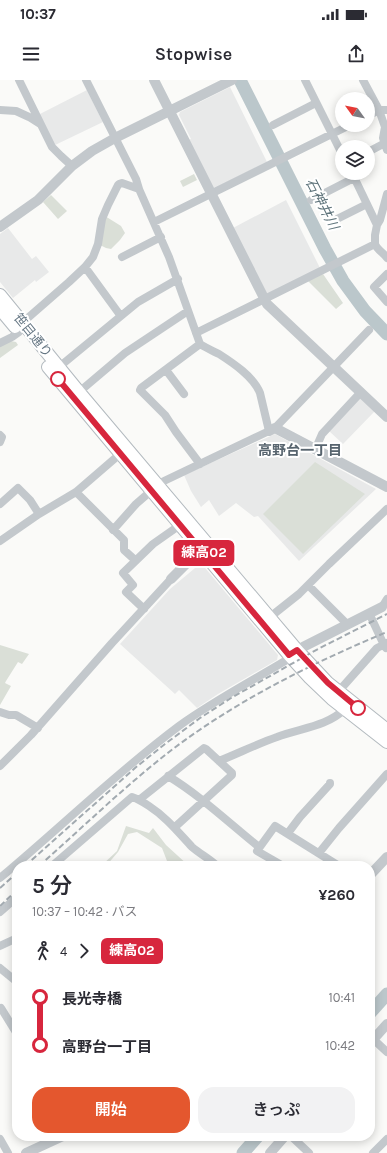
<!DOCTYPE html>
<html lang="ja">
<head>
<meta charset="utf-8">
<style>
	:root { --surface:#fff; --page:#f2f2f3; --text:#2b2b33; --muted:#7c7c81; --accent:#e4572e }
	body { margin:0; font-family:Karla,"Noto Sans JP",sans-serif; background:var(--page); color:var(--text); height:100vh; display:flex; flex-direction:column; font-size:15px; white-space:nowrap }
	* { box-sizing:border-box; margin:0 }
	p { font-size:13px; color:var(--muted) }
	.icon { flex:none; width:22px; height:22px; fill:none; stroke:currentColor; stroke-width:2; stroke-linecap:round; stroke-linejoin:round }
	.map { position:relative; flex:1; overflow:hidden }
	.panel { position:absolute; left:12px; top:781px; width:363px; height:280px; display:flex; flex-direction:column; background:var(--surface); border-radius:16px; box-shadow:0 2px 10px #0003 }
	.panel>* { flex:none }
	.badge { padding:0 8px; border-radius:6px; font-size:14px; line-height:26px }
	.needle { width:26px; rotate:303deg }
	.fabs { position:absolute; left:335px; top:12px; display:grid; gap:8px }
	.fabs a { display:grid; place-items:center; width:40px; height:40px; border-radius:50%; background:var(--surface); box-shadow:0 2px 10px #0003; font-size:20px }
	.map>.badge { position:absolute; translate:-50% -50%; box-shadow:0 0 0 2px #fff }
	.legs { display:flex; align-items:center; gap:6px; height:44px; padding:0 20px; font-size:13px }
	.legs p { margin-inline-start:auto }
	.overview { display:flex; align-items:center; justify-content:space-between; height:68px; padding:0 20px }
	h1 { font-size:22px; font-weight:600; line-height:30px }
	.action { display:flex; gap:8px; margin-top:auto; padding:8px 20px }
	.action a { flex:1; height:46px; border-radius:16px; background:var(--accent); color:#fff; font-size:16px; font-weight:600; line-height:46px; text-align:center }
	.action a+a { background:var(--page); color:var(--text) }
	ul { padding:0 20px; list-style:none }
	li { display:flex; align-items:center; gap:14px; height:48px; font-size:15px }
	li i { display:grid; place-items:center; width:6px; height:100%; margin:0 5px; background:currentColor }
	li i::after { content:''; width:10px; height:10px; margin:-5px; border:3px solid; border-radius:50%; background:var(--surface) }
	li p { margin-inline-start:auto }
	li:first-child i { background:linear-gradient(#0000 50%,currentColor 0) }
	li:last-child i { background:linear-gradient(currentColor 50%,#0000 0) }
	.status { display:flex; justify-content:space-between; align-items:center; height:28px; padding:0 20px; background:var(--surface); direction:ltr }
	.status svg { height:11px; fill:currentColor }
	header { display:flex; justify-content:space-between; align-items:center; height:52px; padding:0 20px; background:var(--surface); font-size:18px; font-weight:600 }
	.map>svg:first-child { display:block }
	.built { fill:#e8e9e9 }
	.green { fill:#dadfd7 }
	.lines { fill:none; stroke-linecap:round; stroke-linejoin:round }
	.river { stroke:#bbc7cb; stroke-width:13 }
	.secondary-casing { stroke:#b3babf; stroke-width:14 }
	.minor { stroke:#c3c8cc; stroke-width:8 }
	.tertiary { stroke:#c3c8cc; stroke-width:10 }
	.secondary { stroke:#fff; stroke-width:12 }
	.rail { stroke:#a2aab0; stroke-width:2; stroke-dasharray:6 3; stroke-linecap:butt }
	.line-1-casing { stroke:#fff; stroke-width:9 }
	.line-1 { stroke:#d7263d; stroke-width:6 }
	.stop-1-dot { fill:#fff; stroke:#d7263d; stroke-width:2 }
	.labels { text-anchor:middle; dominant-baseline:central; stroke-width:4; stroke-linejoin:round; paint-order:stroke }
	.street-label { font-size:13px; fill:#657683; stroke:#fff }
	.water-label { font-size:14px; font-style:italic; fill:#60757c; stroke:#fff }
	.neighbourhood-label { font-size:14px; font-weight:bold; fill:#57646e; stroke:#fff }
</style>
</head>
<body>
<div class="status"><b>10:37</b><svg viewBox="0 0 49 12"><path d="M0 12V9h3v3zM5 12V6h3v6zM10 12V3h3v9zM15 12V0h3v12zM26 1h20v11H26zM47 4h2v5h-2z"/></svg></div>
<header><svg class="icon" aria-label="menu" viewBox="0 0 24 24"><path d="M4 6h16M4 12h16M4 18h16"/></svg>Stopwise<svg class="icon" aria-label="share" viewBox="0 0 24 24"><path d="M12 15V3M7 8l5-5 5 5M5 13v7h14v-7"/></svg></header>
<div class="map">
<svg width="387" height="1073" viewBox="0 0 387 1073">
	<rect width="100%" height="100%" fill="#fafaf8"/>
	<path class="built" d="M 230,7 L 267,82 L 215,108 L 212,107 L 188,60 L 191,59 L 179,35 L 180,32 Z
		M 87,10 L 103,42 L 53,66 L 38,35 Z
		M 286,120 L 320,188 L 267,214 L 233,148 Z
		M 8,148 L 32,179 L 36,176 L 49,192 L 36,202 L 35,200 L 13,218 L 0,202 L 0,154 Z
		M 361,317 L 375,331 L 343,364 L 329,351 Z
		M 275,354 L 376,409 L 299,481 L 258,436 L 254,437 L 236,423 L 219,436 L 209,420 L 201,427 L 191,411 L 184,395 Z
		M 201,483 L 278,575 L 277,580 L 218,614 L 197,628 L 179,610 L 175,614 L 120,564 L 170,509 Z"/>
	<path class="green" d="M 194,94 L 197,100 L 183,107 L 180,101 Z
		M 51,115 L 67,131 L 58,139 L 43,122 Z
		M 105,136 L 121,146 L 125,153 L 120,160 L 111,169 L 106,168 L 100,165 Z
		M 323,194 L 343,223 L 336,229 L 308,201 Z
		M 11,261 L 16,262 L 18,265 L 0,278 L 0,266 Z
		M 315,382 L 365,414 L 303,474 L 263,434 Z
		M 0,565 L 29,574 L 22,584 L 18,582 L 6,601 L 5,603 L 11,606 L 0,625 Z
		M 126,746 L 149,753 L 153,748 L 166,765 L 189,786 L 164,786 L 167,781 L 162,768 L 137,752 L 128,754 L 118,772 L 106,786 L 101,786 L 117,771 Z"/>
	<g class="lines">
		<path class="river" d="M 240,0 L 325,169 L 343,201 L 365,231 L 387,254
			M 370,933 L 387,914
			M 243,1073 L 258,1056"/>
		<g class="secondary-casing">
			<path id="secondary" d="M 0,215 L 79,312 L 297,570 L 328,603 L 387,650
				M 0,229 L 15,247
				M 48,287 L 289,575 L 310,598 L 332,619 L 387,662"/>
		</g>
		<path class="minor" d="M 19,0 L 52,67 L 61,76 L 72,86
			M 86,0 L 136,99 L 139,109 L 169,177 L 200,264 C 206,268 213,271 219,274 C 233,283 254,297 260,313 L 269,351 L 164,401 L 158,405
			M 305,0 L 342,74
			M 363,0 L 379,30 L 385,47 L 383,58 L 387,70
			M 0,30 L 16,31 L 29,37 L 40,44
			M 368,36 L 379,30 L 387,30
			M 273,45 L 316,23
			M 368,72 L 385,63
			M 311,120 L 354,98
			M 337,139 L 367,124
			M 154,142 L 350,45
			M 377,145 L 380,140 L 387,114
			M 375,164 C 377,170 384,173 387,178
			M 122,177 L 161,157
			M 85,187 L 120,235
			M 387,194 L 374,207 L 387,222
			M 22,243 L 69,202 L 85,187 L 93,177 L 98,164 L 102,139 L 108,125 L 118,105 L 119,104 L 122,103 L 139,109
			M 196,253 L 375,164 L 375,155 L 377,145 L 352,93
			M 0,263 L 12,257 L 19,252
			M 200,264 L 141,308 L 140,310 L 165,335 L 176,352 L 200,384
			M 59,287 L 138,222 L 178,199
			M 166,290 L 184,314
			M 79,312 L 125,273 L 188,231
			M 275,348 L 369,250
			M 0,355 L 2,357 L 0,362
			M 315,370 L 322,354 L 361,312
			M 76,412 L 124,460 L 124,470 L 135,480
			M 0,424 L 18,408 L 30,420 L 39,434
			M 113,450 L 136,424 L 151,411
			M 0,461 L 39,434 L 76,412 L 120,374
			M 308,505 L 347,544
			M 382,527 L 387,519
			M 144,529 L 126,512 L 133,505 L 123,493 L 153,464 L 180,445
			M 369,533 L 384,565 L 386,568
			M 270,537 L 299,514 L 329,484 L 387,429
			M 338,612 L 377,568 L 387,563
			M 0,632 L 9,635 L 16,635 L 38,648
			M 219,681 C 239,673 257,664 277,657 C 300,648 326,647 345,629
			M 0,686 L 31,655 L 112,563 L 171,499
			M 168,696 C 201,716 229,743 259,767
			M 139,720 L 204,668 L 206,669 L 232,693 L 232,695 L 175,747
			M 288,753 L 300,737 L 330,704 L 330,703
			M 319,773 L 339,748 L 387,694
			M 52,786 L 132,717 C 138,719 143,722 149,726 C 166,737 178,752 192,767 C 200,774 210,779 217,786
			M 283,786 L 257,771 L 275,746 L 339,786
			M 0,798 C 60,748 116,693 179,646 C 212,622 250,602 285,581 L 289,575
			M 0,832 L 17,817
			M 0,866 L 17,858
			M 0,888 L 17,902
			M 1,928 L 17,954
			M 373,959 L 387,972
			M 291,1056 L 309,1073
			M 0,1059 L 8,1073
			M 373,1073 L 387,1059"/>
		<path class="tertiary" d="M 154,0 L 267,224 L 387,337
			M 0,147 L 38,120 L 72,86 L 92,71 L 115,58 L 232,0
			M 269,351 L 275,348 L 387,407
			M 171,499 L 206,464
			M 291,574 L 303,567 L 382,527
			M 370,795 L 387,777
			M 370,963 L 387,944
			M 26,1073 L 63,1056
			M 270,1073 L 285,1056"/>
		<use href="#secondary" class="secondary"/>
		<path class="rail" d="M 25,786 L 135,688 L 165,664 L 200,638 L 231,618 L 318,569 L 387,534
			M 39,786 C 82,748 124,707 169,672 C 234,622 312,583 387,552
			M 0,808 L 17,793
			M 0,826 L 17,810"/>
	</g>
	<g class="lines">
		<g class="line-1-casing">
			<path id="line-1" d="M 58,299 L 289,575 L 297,570 L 328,603 L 358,628"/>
		</g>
		<use href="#line-1" class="line-1"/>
	</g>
	<g class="stop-1-dot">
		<circle cx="58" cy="299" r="7"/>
		<circle cx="358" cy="628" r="7"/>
	</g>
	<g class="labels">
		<g class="street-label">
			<text transform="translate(33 255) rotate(51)">笹目通り</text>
		</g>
		<g class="water-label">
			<text transform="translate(322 124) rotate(63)">石神井川</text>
		</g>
		<g class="neighbourhood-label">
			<text x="300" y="370">高野台一丁目</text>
		</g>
	</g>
</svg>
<div class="fabs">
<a><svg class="needle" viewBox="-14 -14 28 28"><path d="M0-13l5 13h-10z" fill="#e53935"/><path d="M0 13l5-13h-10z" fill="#7c7c81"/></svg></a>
<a><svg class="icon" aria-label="layers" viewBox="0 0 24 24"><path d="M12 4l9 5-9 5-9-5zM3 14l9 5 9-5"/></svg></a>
</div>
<b class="badge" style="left:204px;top:473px;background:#d7263d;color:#fff">練高02</b>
<section class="panel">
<div class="overview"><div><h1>5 分</h1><p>10:37 – 10:42 · バス</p></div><b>¥260</b></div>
<div class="legs"><svg class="icon" aria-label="walk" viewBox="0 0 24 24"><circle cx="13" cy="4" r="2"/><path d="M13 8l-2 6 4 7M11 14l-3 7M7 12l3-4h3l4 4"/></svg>4<svg class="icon" aria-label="forward" viewBox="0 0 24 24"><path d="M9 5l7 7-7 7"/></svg><b class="badge" style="background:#d7263d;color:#fff">練高02</b></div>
<ul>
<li><i style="color:#d7263d"></i><b>長光寺橋</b><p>10:41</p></li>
<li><i style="color:#d7263d"></i><b>高野台一丁目</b><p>10:42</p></li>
</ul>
<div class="action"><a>開始</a><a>きっぷ</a></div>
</section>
</div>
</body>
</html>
